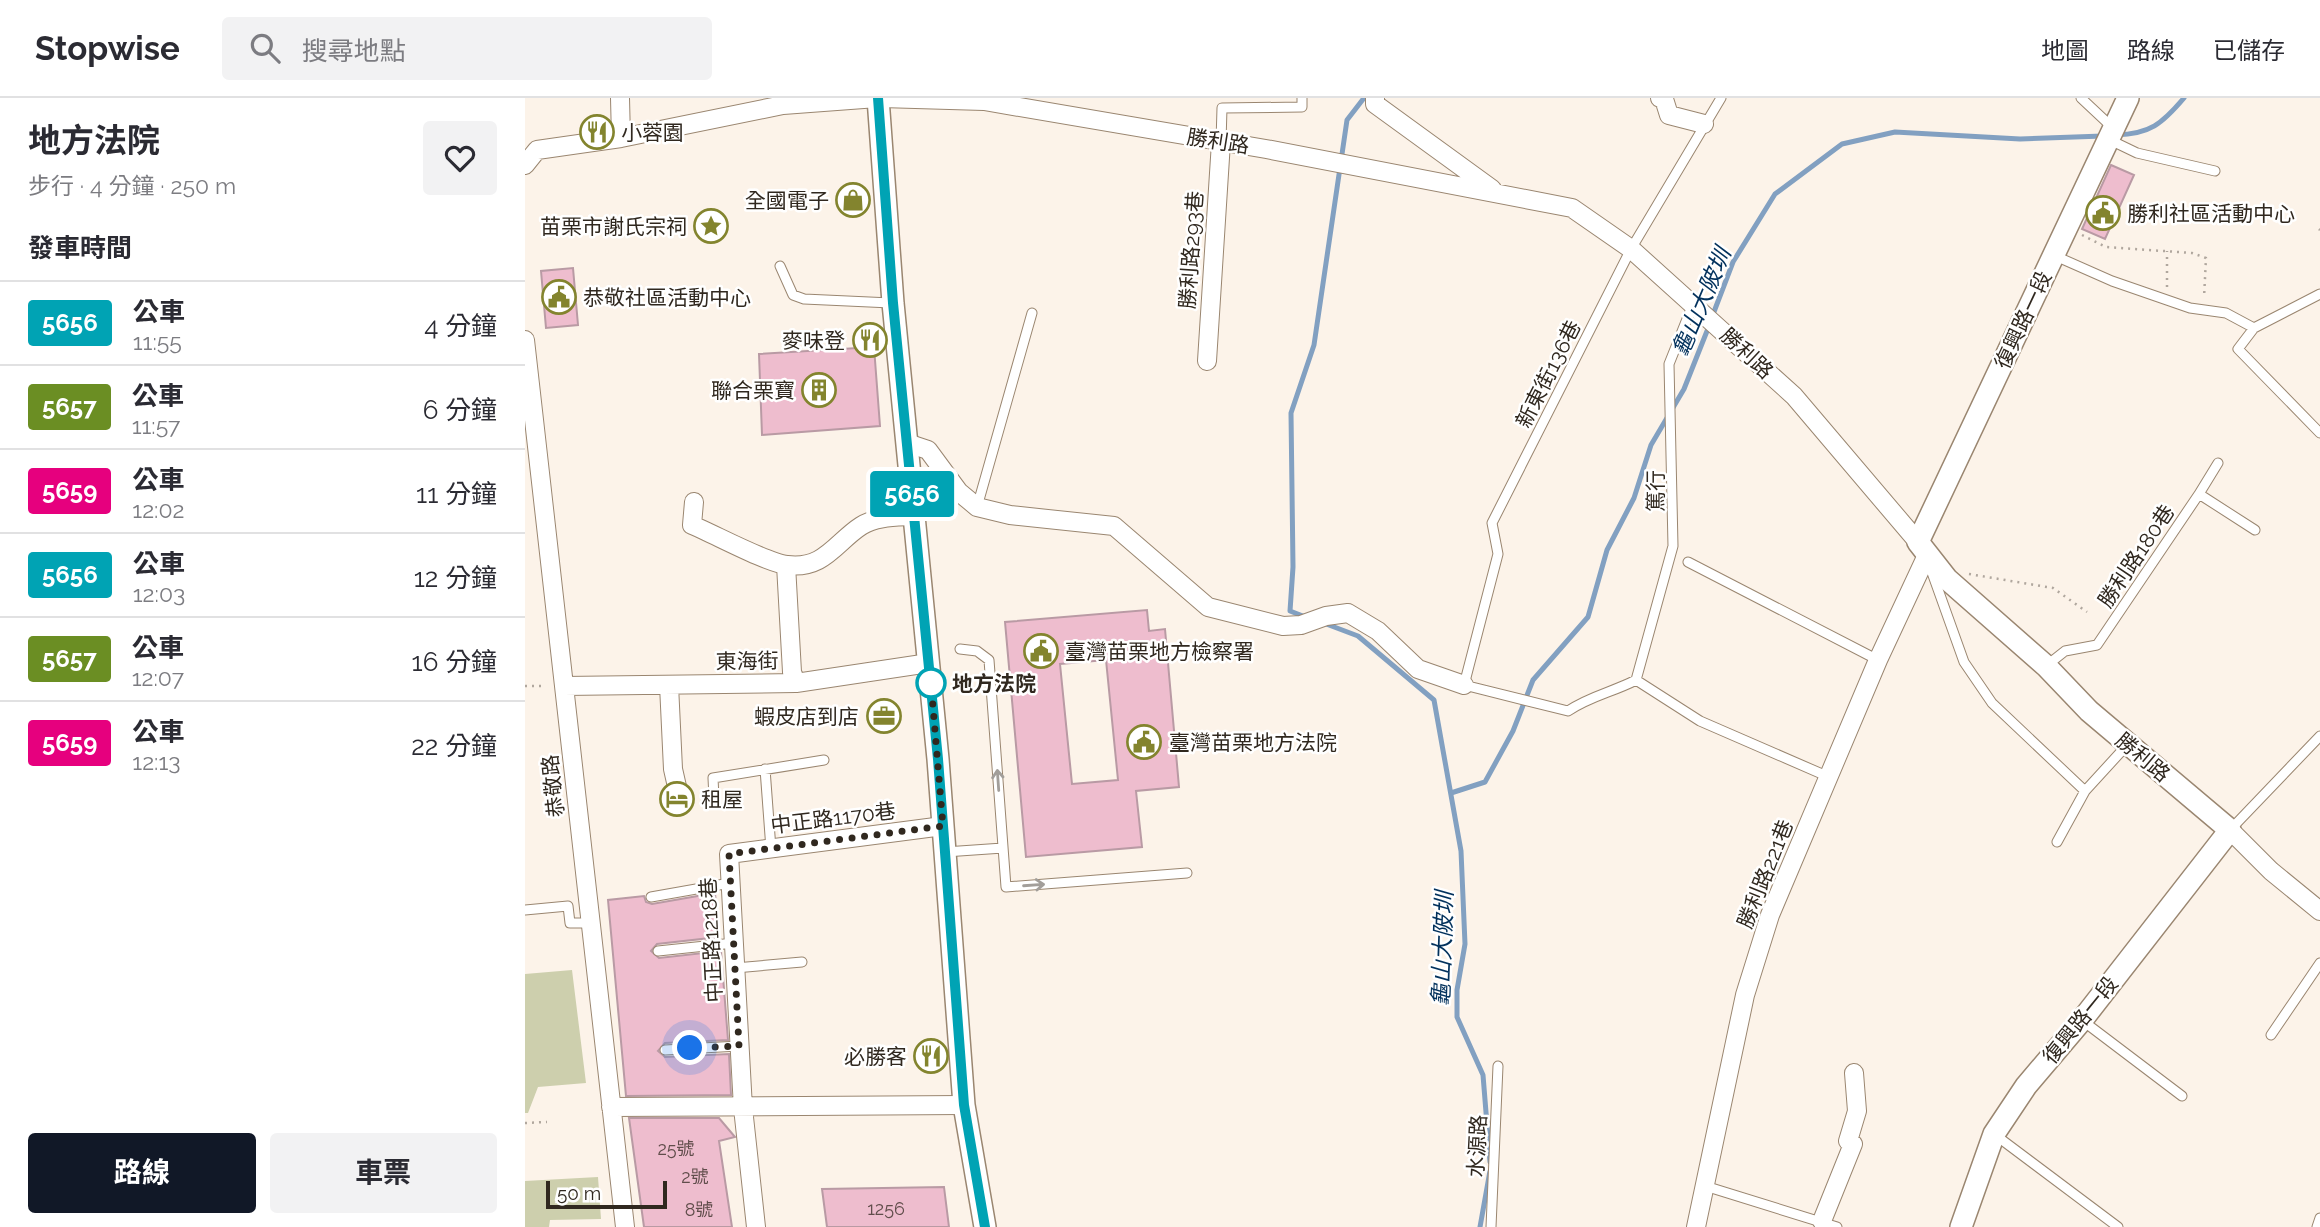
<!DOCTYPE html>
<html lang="zh-TW">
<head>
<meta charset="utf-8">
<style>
	:root { --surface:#fff; --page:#f2f2f3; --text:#2b2b33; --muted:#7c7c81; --line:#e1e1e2; --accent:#111827 }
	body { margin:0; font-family:Raleway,"Noto Sans TC",sans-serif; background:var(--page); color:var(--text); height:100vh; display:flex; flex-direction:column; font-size:26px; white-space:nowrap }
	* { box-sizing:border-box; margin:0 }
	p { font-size:23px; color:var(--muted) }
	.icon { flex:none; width:38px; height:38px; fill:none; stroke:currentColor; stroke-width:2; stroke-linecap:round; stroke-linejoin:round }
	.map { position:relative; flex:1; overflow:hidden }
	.sheet { display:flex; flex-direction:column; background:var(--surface); width:525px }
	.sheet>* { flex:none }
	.badge { padding:0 14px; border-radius:5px; font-size:24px; line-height:46px }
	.scale { position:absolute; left:21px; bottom:18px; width:121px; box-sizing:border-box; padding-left:7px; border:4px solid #30281f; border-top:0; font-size:19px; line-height:24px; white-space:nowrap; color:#30281f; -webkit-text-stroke:5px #fff; paint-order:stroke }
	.you { position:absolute; width:35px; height:35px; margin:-18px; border:5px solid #fff; border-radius:50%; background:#1a73e8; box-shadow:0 0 0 10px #1a73e833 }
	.map>.badge { position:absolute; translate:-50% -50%; box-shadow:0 0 0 4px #fff }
	h2 { padding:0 28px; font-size:26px; line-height:63px }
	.round { display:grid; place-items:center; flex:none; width:74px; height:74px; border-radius:7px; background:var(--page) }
	.headline { display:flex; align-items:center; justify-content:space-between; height:119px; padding:0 28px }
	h1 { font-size:33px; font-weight:700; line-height:52px }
	.primary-button { display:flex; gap:14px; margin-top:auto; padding:14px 28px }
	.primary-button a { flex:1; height:80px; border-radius:7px; background:var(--accent); color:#fff; font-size:28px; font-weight:700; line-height:80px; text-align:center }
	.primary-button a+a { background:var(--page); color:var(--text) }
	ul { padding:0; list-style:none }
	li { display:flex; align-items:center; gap:21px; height:84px; padding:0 28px; border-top:2px solid var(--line) }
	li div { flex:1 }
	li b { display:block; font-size:26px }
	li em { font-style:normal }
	li .badge { min-width:77px; font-weight:700; text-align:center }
	header { display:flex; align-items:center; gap:42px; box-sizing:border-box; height:98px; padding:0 35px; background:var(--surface); border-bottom:2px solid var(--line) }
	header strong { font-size:33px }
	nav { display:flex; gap:38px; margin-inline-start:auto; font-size:24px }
	.search { width:490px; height:63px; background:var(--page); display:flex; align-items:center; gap:18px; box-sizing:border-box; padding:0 24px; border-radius:7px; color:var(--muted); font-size:26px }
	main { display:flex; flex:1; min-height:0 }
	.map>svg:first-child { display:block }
	.green { fill:#cdcfad }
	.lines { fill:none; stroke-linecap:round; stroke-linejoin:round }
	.stream { stroke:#82a0c1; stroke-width:5 }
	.building { fill:#eebdce; stroke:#b99aa4; stroke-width:2; fill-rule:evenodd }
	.service-casing { stroke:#9a8670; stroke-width:11 }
	.minor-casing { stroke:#9a8670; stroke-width:20 }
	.tertiary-casing { stroke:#9a8670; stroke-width:24 }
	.path { stroke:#b0a79e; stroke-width:2.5; stroke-dasharray:2 5; stroke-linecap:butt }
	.service { stroke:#fff; stroke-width:9 }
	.minor { stroke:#fff; stroke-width:18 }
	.tertiary { stroke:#fff; stroke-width:21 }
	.oneway { stroke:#a29e9a }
	.line-casing { stroke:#fff; stroke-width:16 }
	.line { stroke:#00a3b4; stroke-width:10 }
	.walk { stroke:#30281f; stroke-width:7; stroke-dasharray:0 12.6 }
	.stop-dot { fill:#fff; stroke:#00a3b4; stroke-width:3.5 }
	.labels { text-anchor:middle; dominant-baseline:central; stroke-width:5; stroke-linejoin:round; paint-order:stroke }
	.number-label { font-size:18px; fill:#604d4b }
	.poi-label { font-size:21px; fill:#30281f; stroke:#fff; text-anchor:start }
	.street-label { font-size:21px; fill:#30281f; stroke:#fff }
	.stop-label { font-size:21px; font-weight:bold; fill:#30281f; stroke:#fff; text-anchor:start }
	.water-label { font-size:23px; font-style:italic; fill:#02315c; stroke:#fff }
</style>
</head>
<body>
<header>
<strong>Stopwise</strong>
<div class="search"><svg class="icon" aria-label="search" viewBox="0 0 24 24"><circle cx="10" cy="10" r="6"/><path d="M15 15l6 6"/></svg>搜尋地點</div>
<nav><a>地圖</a><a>路線</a><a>已儲存</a></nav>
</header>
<main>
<section class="sheet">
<div class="headline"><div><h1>地方法院</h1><p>步行 · 4 分鐘 · 250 m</p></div><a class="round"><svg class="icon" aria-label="heart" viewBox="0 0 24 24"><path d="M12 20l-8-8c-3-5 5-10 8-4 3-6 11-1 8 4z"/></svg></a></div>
<h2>發車時間</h2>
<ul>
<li><span class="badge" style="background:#00a3b4;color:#fff">5656</span><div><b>公車</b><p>11:55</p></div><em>4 分鐘</em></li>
<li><span class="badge" style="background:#6b8e23;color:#fff">5657</span><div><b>公車</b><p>11:57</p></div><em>6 分鐘</em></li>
<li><span class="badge" style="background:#e6007e;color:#fff">5659</span><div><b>公車</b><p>12:02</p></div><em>11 分鐘</em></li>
<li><span class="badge" style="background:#00a3b4;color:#fff">5656</span><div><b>公車</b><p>12:03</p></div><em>12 分鐘</em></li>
<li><span class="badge" style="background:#6b8e23;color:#fff">5657</span><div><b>公車</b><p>12:07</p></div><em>16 分鐘</em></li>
<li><span class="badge" style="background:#e6007e;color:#fff">5659</span><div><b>公車</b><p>12:13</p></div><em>22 分鐘</em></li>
</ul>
<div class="primary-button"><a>路線</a><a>車票</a></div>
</section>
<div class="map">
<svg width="1795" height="1129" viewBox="0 0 1795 1129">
	<rect width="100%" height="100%" fill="#fcf3e9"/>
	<path class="green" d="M 47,872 L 61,985 L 13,989 L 3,1015 L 0,1015 L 0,876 Z
		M 73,1079 L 76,1121 L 25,1122 L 24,1129 L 0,1129 L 0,1083 Z"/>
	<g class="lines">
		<path class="stream" d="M 1591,37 C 1625,36 1637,26 1659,0
			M 1187,219 L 1208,164 L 1250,96 L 1317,46 L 1370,34 L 1495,41 L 1578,38
			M 783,520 L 765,513 L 768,469 L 766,315 L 789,247 L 822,22 L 839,0
			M 796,524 L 833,538 L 909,602 L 936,753 L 940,846 L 932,892 L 932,919 L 958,977 L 965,1064
			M 926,695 L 960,684 L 988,633 L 1008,582 L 1063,519 L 1082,452 L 1109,400 L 1126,347 L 1159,291 L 1184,228
			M 955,1129 L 965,1073"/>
	</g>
	<path class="building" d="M 1586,67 L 1609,77 L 1580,141 L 1557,131 Z
		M 48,170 L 53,227 L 21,230 L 16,173 Z
		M 349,249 L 355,328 L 237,337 L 234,256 Z
		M 622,512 L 624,533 L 640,531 L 654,689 L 611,693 L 617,749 L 501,759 L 480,524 ZM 581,562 L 593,682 L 547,686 L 535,566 Z
		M 190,795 L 194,839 L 132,846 L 126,853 L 134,860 L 196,853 L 203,942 L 140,945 L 133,953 L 140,959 L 204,956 L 206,997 L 101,998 L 83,802 L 119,798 L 121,804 L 127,806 Z
		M 104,1020 L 194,1020 L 210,1039 L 194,1043 L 207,1129 L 119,1129 Z
		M 419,1089 L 424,1129 L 302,1129 L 297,1091 Z"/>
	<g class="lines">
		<g class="service-casing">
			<path id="service" d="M 1196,0 L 1106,151 L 967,425 L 973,456 L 939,587 L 1043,613 C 1065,598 1088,594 1111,582 L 1175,623 L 1304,679
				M 1556,0 L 1588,30
				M 1585,42 L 1612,55 L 1690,73
				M 696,44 L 697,10 L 777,9 L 777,0
				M 1528,157 L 1587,183 L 1665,210 L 1701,215 L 1729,230
				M 255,168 L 268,197 L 279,201 L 366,205
				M 1795,196 L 1729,230 L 1713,251 L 1795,335
				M 1674,396 L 1693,365
				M 452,409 L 507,215
				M 1163,464 L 1353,562
				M 1405,469 L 1439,564 L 1467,605 L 1560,693
				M 435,551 L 452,553 L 464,562 L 481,789 L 662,775
				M 1521,568 L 1540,553 L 1572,547 L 1674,396 L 1730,432
				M 1111,582 L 1148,448 L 1144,266 L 1168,206
				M 240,671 L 246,751
				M 189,700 L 188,680 L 299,662
				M 1706,731 L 1795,638
				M 1532,744 L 1560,693 L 1603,646
				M 420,754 L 478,750
				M 126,799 L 205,785
				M 0,812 L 43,808 L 45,825 L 66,825
				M 133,853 L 209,845
				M 210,870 L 277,864
				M 1558,923 L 1657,998
				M 1746,937 L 1795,865
				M 140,952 L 214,948
				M 1469,1036 L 1593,1129
				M 1180,1088 L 1312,1129
				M 966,1129 L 973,968
				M 1792,1129 L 1795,1120"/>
		</g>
		<g class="minor-casing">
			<path id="minor" d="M 95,0 L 96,40
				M 356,0 L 459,3 L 741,51 L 1047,110 L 1106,151 L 1269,298 L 1393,444
				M 850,0 L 850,6 L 967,91
				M 1135,0 L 1139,1 L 1144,17 L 1179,26
				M 0,67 L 12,52 L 96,40 L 258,7 L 352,0
				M 0,242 L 100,1129
				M 682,263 L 696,44
				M 382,345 L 403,352 L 434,394 L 452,409 L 485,417 L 589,428 L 683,509 L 758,528 L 776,527 L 801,518 L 823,515 L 853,533 L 893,571 L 939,587
				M 169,404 L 167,427 C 189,436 242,465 262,467 C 299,472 311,444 336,428 C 351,418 372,419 389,418
				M 261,467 L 267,574 L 271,585
				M 144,587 L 148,671 L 155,702
				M 39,588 L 271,585 L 404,565
				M 1705,732 L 1746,773 L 1795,813
				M 86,1009 L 439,1007
				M 1297,1123 L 1328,1046 L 1323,1043 L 1332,1013 L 1329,975
				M 231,1129 L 218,1010 L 204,756 L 418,728
				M 1171,1129 L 1220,897 L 1245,817 L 1353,562 L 1402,457"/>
		</g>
		<g class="tertiary-casing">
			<path id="tertiary" d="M 353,0 L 368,205 L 413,661 L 439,1007 L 460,1129
				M 1436,1129 L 1469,1036 L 1501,988 L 1557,922 L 1705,732 L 1564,613 L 1521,568 L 1422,481 L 1393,444 L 1603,0"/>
		</g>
		<path class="path" d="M 1794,131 L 1795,132
			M 1557,137 L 1581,149 L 1667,155 L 1681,160 L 1679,200
			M 1642,189 L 1642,153
			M 1444,476 L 1528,490 L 1562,514
			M 0,588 L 21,588
			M 0,1025 L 22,1024"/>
		<use href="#service" class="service"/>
		<use href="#minor" class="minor"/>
		<use href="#tertiary" class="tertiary"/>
	</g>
	<defs><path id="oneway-shaft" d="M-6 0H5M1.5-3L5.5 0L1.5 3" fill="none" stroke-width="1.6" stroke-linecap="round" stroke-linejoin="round" transform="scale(1.75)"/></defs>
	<g class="oneway">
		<use href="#oneway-shaft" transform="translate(473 682) rotate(-94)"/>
		<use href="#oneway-shaft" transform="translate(509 787) rotate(-4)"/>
	</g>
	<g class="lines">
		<g class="line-casing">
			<path id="line" d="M 353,0 L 368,205 L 413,661 L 439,1007 L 460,1129"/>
		</g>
		<use href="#line" class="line"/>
		<path class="walk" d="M 165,950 L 214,948 L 204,756 L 418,728 L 406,585"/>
	</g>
	<defs>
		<g id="restaurant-ring" transform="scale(1.75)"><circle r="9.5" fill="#fff" stroke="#83842e" stroke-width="1.5"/><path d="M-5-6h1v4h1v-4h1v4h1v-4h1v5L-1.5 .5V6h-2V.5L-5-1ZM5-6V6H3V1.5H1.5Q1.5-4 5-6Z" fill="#83842e"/></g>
		<g id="shop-ring" transform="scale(1.75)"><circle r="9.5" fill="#fff" stroke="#83842e" stroke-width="1.5"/><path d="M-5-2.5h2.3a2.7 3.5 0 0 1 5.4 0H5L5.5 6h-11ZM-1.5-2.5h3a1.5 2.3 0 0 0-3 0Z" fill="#83842e"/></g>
		<g id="civic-ring" transform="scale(1.75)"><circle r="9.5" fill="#fff" stroke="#83842e" stroke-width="1.5"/><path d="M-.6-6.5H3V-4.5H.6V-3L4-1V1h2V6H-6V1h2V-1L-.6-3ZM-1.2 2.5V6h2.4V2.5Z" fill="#83842e"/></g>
		<g id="sight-ring" transform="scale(1.75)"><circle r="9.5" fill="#fff" stroke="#83842e" stroke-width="1.5"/><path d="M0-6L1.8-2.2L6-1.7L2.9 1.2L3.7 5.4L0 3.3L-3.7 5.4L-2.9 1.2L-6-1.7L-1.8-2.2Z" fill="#83842e"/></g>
		<g id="building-ring" transform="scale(1.75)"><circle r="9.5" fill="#fff" stroke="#83842e" stroke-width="1.5"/><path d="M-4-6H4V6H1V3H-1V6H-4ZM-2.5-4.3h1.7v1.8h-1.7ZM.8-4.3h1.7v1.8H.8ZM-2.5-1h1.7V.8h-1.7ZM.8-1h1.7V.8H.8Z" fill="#83842e"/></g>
		<g id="office-ring" transform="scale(1.75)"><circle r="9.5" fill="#fff" stroke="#83842e" stroke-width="1.5"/><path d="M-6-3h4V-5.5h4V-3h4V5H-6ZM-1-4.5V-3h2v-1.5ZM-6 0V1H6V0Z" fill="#83842e"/></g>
		<g id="hotel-ring" transform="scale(1.75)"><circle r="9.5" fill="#fff" stroke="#83842e" stroke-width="1.5"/><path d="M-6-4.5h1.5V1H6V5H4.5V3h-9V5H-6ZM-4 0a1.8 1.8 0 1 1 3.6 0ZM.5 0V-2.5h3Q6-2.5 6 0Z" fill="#83842e"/></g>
	</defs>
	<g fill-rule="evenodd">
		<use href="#restaurant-ring" x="72" y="34"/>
		<use href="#shop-ring" x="328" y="102"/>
		<use href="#civic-ring" x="1578" y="115"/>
		<use href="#sight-ring" x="186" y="128"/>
		<use href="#civic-ring" x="34" y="199"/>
		<use href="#restaurant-ring" x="345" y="242"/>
		<use href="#building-ring" x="294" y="292"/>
		<use href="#civic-ring" x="516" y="553"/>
		<use href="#office-ring" x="359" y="618"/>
		<use href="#civic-ring" x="619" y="644"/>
		<use href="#hotel-ring" x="152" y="701"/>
		<use href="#restaurant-ring" x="406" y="958"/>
	</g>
	<circle class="stop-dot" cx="406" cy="585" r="14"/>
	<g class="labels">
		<g class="number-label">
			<text x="151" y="1050">25號</text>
			<text x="170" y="1078">2號</text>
			<text x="361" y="1110">1256</text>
			<text x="174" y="1111">8號</text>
		</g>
		<g class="poi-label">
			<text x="96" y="34">小蓉園</text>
			<text x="304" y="102" text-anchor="end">全國電子</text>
			<text x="1602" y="115">勝利社區活動中心</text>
			<text x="162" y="128" text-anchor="end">苗栗市謝氏宗祠</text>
			<text x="58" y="199">恭敬社區活動中心</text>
			<text x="320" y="242" text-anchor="end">麥味登</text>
			<text x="270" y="292" text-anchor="end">聯合栗寶</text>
			<text x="540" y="553">臺灣苗栗地方檢察署</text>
			<text x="334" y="618" text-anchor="end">蝦皮店到店</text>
			<text x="644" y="644">臺灣苗栗地方法院</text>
			<text x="176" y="701">租屋</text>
			<text x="382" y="958" text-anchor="end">必勝客</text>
		</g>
		<g class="street-label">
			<text transform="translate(693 43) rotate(9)">勝利路</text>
			<text transform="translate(666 152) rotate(-86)">勝利路293巷</text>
			<text transform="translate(1498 222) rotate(-65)">復興路一段</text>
			<text transform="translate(1222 255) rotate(43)">勝利路</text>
			<text transform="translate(1023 276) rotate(-63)">新東街136巷</text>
			<text transform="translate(1130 393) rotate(-90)">篤行</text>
			<text transform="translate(1611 458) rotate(-56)">勝利路180巷</text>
			<text transform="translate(222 563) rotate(-1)">東海街</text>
			<text transform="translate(1618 659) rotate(40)">勝利路</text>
			<text transform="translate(28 688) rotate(-96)">恭敬路</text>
			<text transform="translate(308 720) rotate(-7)">中正路1170巷</text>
			<text transform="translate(1240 776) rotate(-68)">勝利路221巷</text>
			<text transform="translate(186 842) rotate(-93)">中正路1218巷</text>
			<text transform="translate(1555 922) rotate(-51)">復興路一段</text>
			<text transform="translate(952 1048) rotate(-87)">水源路</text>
		</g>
		<g class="stop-label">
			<text x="427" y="585">地方法院</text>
		</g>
		<g class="water-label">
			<text transform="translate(1176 204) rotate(-67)">龜山大陂圳</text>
			<text transform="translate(917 851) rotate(-88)">龜山大陂圳</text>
		</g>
	</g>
</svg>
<div class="scale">50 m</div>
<div class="you" style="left:165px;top:950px"></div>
<b class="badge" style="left:387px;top:396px;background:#00a3b4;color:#fff">5656</b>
</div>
</main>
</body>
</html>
